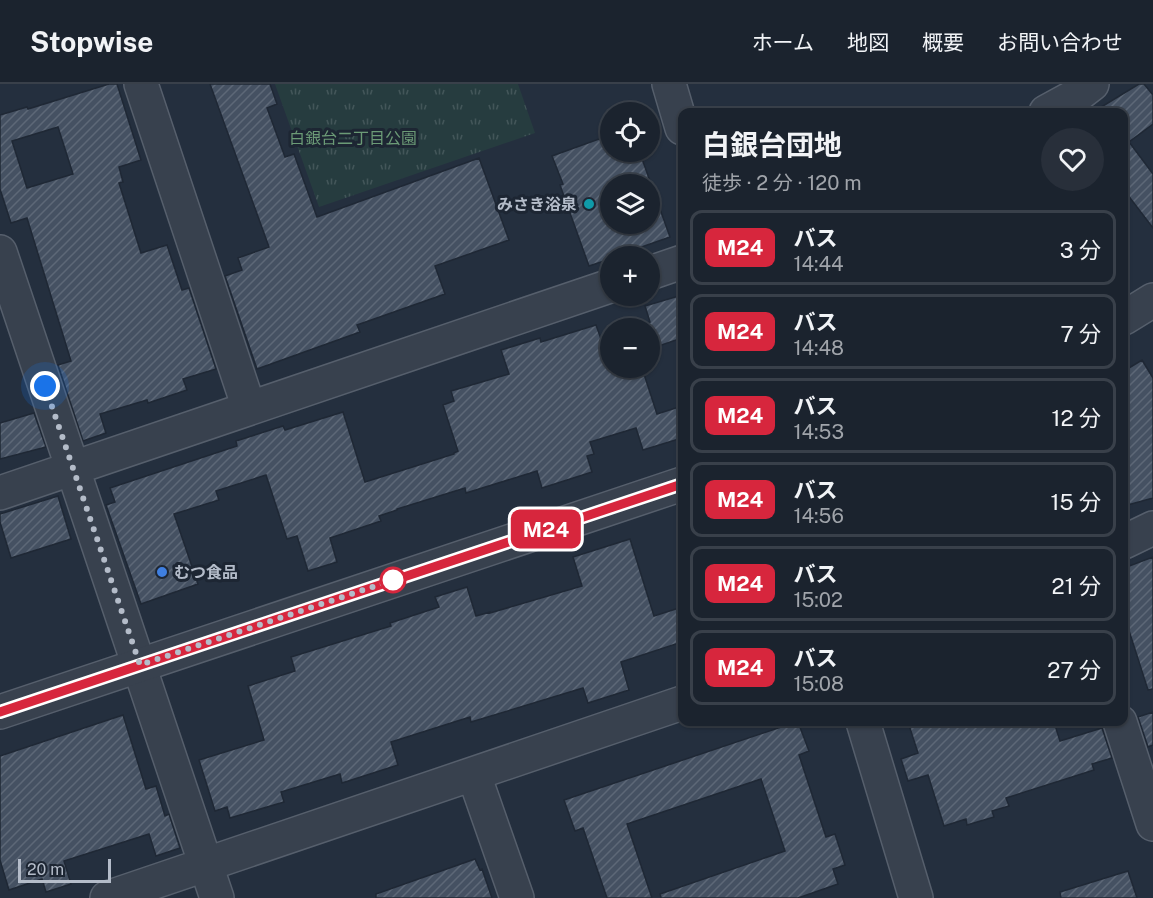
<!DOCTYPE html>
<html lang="ja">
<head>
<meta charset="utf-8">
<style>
	:root { --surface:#1b232e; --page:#282f3a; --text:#f1f3f6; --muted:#a0a4aa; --line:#39404a }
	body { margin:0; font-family:"Public Sans","Noto Sans JP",sans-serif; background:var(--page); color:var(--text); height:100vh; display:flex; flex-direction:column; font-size:22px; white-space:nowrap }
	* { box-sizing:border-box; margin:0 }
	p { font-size:20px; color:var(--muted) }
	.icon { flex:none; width:33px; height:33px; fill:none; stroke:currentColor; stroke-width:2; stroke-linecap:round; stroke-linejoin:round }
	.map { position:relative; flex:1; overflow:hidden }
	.details { position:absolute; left:678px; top:24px; width:450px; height:618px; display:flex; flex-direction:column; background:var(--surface); border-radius:12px; box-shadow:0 2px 4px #0004,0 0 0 2px var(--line) }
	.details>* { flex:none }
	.badge { padding:0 12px; border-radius:9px; font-size:21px; line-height:39px }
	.controls { position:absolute; left:600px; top:18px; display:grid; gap:12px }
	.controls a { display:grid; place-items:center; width:60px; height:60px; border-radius:50%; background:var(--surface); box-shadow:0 2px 4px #0004,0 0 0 2px var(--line); font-size:30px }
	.scale { position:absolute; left:18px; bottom:15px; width:93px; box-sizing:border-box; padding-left:6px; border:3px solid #b4bcc9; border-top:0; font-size:16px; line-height:21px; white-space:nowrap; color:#b4bcc9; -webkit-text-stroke:4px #1d2633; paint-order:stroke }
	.you { position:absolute; width:30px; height:30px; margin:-15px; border:4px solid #fff; border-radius:50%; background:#1a73e8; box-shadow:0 0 0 9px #1a73e833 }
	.map>.badge { position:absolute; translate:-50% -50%; box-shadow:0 0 0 3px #fff }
	.round { display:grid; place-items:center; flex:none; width:63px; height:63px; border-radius:32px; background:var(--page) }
	.headline { display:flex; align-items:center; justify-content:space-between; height:102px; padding:0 24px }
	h1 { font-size:28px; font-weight:700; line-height:45px }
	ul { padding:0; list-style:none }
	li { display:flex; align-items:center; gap:18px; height:75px; margin:0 12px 9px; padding:0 12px; border:3px solid var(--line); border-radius:12px }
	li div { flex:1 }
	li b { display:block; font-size:22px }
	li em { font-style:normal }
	li .badge { min-width:66px; font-weight:700; text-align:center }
	header { display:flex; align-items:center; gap:36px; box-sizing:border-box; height:84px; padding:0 30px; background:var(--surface); border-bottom:2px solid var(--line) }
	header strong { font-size:28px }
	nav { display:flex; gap:33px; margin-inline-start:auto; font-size:21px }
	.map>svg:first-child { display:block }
	.grass { fill:url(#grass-tufts) }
	.building { fill:url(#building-hatch); stroke:#1f2835; stroke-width:1.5; fill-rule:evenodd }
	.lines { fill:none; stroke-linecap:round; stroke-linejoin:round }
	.minor-casing { stroke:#565f6c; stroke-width:36 }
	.tertiary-casing { stroke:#565f6c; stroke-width:36 }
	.minor { stroke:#38414e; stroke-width:33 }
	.tertiary { stroke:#38414e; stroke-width:33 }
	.line-casing { stroke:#fff; stroke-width:14 }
	.line { stroke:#d7263d; stroke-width:9 }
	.walk { stroke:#b4bcc9; stroke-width:6; stroke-dasharray:0 10.8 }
	.culture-dot { fill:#0f9aa8; stroke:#1d2633; stroke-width:2 }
	.shop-dot { fill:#3f7fe0; stroke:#1d2633; stroke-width:2 }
	.stop-dot { fill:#fff; stroke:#d7263d; stroke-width:3 }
	.labels { text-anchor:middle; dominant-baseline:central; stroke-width:6; stroke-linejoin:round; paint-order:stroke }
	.park-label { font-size:16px; fill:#6b9a76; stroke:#1d2633 }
	.poi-label { font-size:16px; font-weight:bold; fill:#b4bcc9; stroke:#1d2633; text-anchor:end }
</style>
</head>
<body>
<header>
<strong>Stopwise</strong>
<nav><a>ホーム</a><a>地図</a><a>概要</a><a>お問い合わせ</a></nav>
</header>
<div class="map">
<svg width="1153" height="814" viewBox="0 0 1153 814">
	<defs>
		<pattern id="grass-tufts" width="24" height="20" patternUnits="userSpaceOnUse" patternTransform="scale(1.5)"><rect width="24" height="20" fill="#263c3f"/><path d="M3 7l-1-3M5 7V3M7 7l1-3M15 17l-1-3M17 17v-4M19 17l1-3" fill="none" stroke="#435659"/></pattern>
		<pattern id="building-hatch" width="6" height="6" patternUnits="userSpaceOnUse" patternTransform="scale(1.5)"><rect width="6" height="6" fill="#455162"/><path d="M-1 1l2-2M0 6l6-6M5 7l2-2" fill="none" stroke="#5d6877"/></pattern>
	</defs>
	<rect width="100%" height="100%" fill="#242f3e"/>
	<path class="grass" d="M 275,0 L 518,0 L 535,49 L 319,123 Z"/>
	<path class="building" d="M 109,0 L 117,0 L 141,76 L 119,83 L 123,98 L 119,99 L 141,169 L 167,161 L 182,206 L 189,204 L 216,285 L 183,295 L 187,306 L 148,319 L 147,316 L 100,330 L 106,349 L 83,357 L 58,281 L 71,277 L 27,134 L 11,139 L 0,105 L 0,31 L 27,23 L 28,25 ZM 58,43 L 73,90 L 27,104 L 12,57 Z
		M 210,0 L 270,0 L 277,20 L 267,24 L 285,73 L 294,70 L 317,133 L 479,74 L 509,156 L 435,182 L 445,210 L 357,241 L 360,248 L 257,285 L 225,192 L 242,186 L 238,174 L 269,163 Z
		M 1139,0 L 1144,0 L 1153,11 L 1153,40 L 1129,58 L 1153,90 L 1153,144 L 1124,106 L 1124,28 L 1093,28 Z
		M 610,51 L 610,68 L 623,68 L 626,77 L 641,72 L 670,153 L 616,172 L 610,172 L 610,175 L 589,182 L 560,101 L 563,100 L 552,72 ZM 610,100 L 650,100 L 650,140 L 610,140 Z
		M 682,211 L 682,254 L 650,265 L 650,244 L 632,244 L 650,238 L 645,222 Z
		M 596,241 L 601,255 L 610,252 L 610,284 L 642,284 L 657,330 L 682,322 L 682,354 L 643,366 L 636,344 L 590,358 L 594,370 L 587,372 L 592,388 L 542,404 L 537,387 L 466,409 L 465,404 L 397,425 L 397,426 L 379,432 L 381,437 L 330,454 L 337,478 L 308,487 L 297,452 L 287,455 L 266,391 L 216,407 L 219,416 L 174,430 L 198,500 L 141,520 L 106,421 L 115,418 L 110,404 L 237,362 L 236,357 L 283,342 L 285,346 L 343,328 L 365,398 L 454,370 L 454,369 L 458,367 L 443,321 L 454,317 L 451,307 L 509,290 L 501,266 L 540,254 L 541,258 Z
		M 1142,276 L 1153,294 L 1153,414 L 1124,422 L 1124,287 Z
		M 34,329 L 46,363 L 0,375 L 0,339 Z
		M 58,412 L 71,455 L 11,474 L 0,438 L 0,430 Z
		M 630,455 L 654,532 L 682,523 L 682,558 L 621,578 L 629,606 L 588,619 L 583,604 L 471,638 L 470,633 L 391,658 L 398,681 L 342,699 L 340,690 L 281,708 L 284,718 L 230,734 L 227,723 L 215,727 L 199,676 L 264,656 L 248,602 L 295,587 L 291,573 L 391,542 L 390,539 L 439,523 L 435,513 L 467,503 L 476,532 L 490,528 L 490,529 L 582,502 L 573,473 Z
		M 1153,473 L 1153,605 L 1148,606 L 1124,531 L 1124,484 Z
		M 1153,628 L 1153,661 L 1148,663 L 1138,633 Z
		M 123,631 L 146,705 L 156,702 L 165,732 L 169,730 L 180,764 L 156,772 L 149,750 L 64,777 L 71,800 L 46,808 L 42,795 L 9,806 L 0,776 L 0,672 Z
		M 796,638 L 798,638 L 809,667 L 799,671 L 826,753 L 835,750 L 845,781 L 833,785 L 838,800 L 798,814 L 661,814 L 660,810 L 785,767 L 761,695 L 627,740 L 652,814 L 607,814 L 583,744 L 575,747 L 564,716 Z
		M 908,638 L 1054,638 L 1060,657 L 1102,644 L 1112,674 L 1092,680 L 1094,686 L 1006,714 L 1009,722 L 992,727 L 994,733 L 967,741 L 966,735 L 944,742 L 928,691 L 908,697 L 901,675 L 918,669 Z
		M 475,775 L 480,786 L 482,785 L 492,814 L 376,814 L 376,810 Z
		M 1128,787 L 1137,814 L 1061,814 L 1060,808 Z"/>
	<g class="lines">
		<g class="minor-casing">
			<path id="minor" d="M 141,0 L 249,324
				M 669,0 L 682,44
				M 1046,28 L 1079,10 L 1092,0
				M 0,168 L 217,814
				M 650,189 L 682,178
				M 0,409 L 610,202
				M 1124,458 L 1153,444
				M 863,638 L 916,814
				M 1120,638 L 1153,740
				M 474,691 L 517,814
				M 107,814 L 682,619"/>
		</g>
		<g class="tertiary-casing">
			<path id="tertiary" d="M 1124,234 L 1153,216
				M 0,628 L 682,400"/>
		</g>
		<use href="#minor" class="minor"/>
		<use href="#tertiary" class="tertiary"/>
	</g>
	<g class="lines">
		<g class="line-casing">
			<path id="line" d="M 0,628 L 682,400"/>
		</g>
		<use href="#line" class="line"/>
		<path class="walk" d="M 45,302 L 140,581 L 393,496"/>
	</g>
	<circle class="culture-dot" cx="589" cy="120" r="6"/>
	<circle class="shop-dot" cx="162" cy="488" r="6"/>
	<circle class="stop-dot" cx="393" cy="496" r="12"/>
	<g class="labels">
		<g class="park-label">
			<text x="353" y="54">白銀台二丁目公園</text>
		</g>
		<g class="poi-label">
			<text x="577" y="120">みさき浴泉</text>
			<text x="174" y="488" text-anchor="start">むつ食品</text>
		</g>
	</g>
</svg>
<div class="controls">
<a><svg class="icon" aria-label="locate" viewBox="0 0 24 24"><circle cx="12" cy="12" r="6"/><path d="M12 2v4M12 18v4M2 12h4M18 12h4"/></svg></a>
<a><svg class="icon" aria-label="layers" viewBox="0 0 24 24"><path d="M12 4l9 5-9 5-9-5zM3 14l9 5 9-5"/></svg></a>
<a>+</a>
<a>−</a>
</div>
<div class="scale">20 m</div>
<div class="you" style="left:45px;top:302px"></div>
<b class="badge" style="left:546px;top:445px;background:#d7263d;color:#fff">M24</b>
<section class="details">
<div class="headline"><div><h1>白銀台団地</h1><p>徒歩 · 2 分 · 120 m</p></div><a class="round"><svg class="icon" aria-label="heart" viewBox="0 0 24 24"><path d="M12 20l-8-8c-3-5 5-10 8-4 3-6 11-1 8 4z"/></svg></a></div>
<ul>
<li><span class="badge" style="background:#d7263d;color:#fff">M24</span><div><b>バス</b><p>14:44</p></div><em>3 分</em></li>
<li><span class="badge" style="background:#d7263d;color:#fff">M24</span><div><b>バス</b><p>14:48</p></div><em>7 分</em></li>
<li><span class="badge" style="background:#d7263d;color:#fff">M24</span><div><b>バス</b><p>14:53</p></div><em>12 分</em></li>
<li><span class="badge" style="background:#d7263d;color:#fff">M24</span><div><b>バス</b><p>14:56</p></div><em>15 分</em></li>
<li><span class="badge" style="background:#d7263d;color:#fff">M24</span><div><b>バス</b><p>15:02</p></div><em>21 分</em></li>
<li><span class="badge" style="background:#d7263d;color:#fff">M24</span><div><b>バス</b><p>15:08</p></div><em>27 分</em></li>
</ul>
</section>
</div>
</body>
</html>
